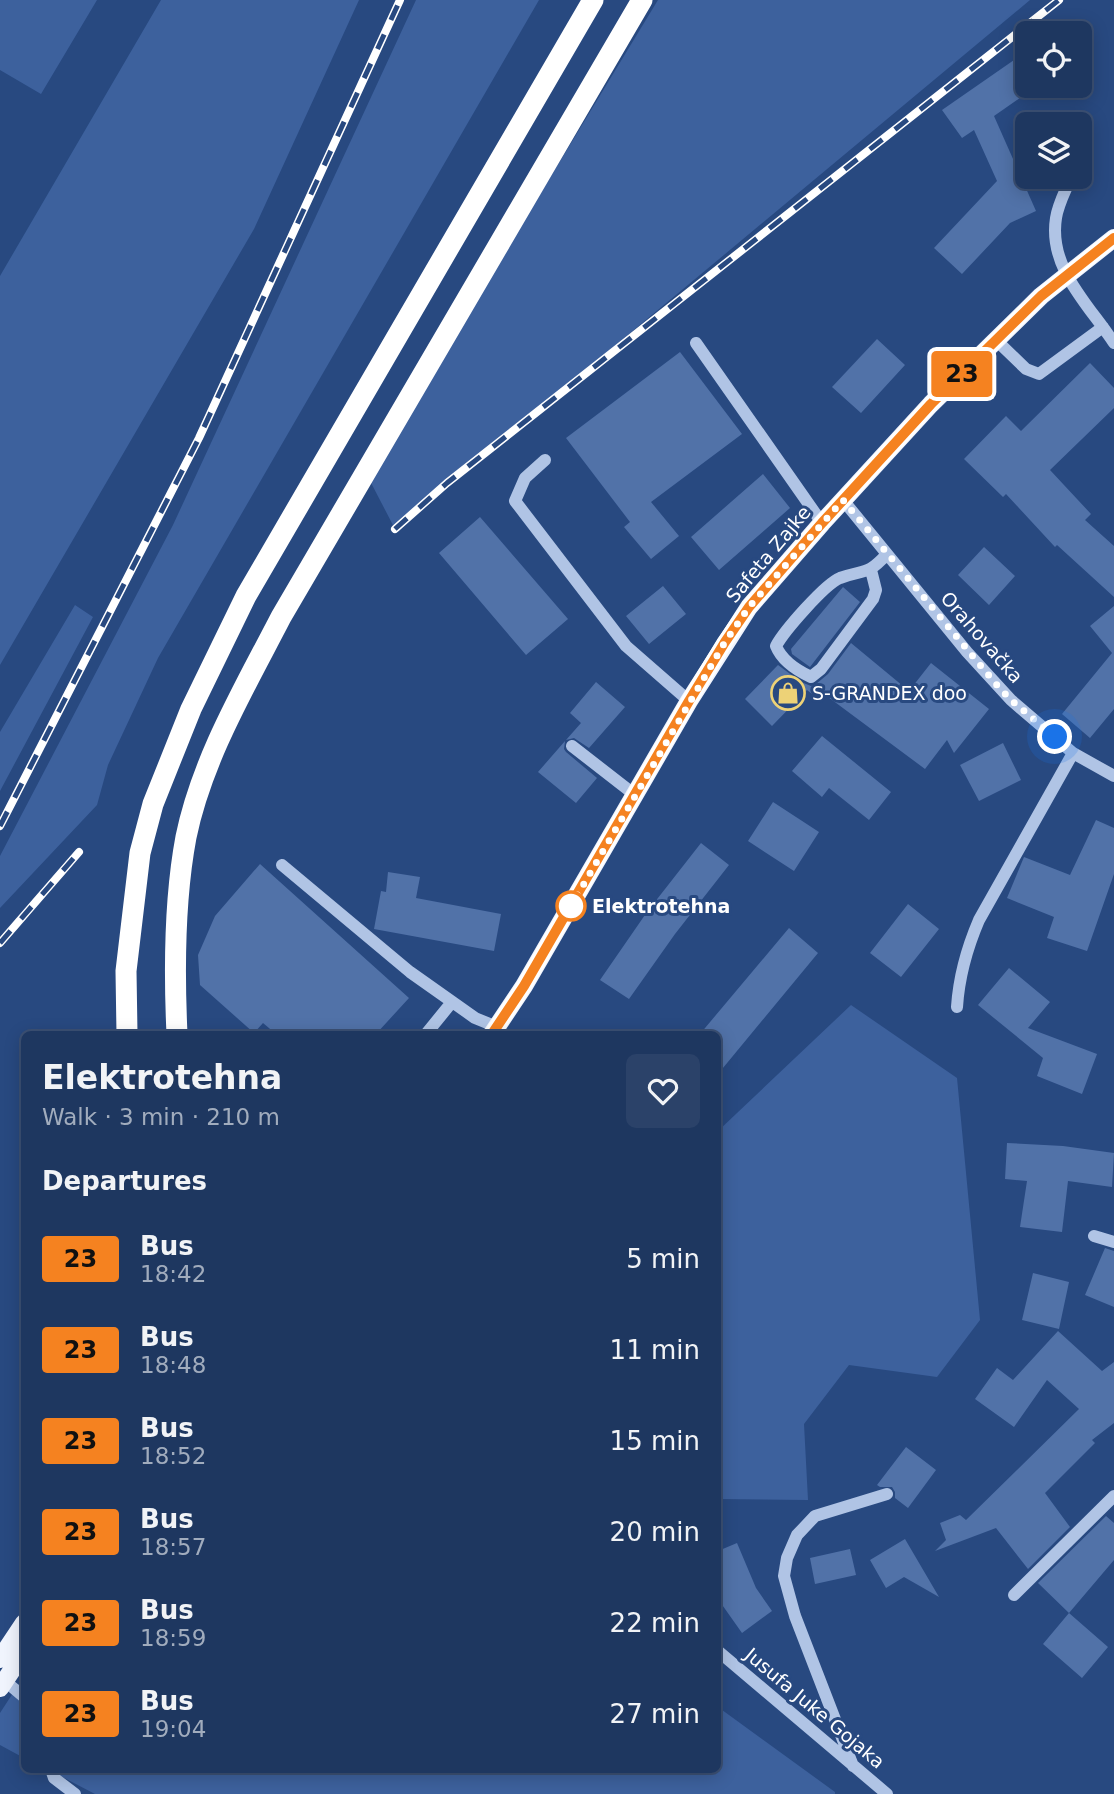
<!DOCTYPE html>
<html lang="en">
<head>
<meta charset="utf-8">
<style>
	:root { --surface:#1e3760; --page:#2b4269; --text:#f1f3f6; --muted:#a1acbd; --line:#3c5175 }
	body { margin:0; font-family:"DejaVu Sans",sans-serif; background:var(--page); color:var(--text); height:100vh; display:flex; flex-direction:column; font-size:26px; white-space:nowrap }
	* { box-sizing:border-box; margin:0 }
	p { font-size:23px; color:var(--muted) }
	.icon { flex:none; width:38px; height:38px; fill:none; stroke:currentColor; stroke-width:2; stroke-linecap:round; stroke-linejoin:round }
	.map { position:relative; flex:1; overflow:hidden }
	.panel { position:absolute; left:21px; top:1031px; width:700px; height:742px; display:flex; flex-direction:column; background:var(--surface); border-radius:10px; box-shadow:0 4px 18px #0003,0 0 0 2px var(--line) }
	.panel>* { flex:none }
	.badge { padding:0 14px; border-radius:5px; font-size:24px; line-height:46px }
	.fabs { position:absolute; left:1015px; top:21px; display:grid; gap:14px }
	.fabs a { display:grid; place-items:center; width:77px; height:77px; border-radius:10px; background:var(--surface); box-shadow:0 4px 18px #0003,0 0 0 2px var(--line); font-size:35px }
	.you { position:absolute; width:35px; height:35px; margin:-18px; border:5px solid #fff; border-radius:50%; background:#1a73e8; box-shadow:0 0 0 10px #1a73e833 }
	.map>.badge { position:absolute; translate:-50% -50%; box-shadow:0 0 0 4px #fff }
	h2 { padding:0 21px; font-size:26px; line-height:63px }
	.round { display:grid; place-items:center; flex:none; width:74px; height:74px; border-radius:10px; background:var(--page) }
	.overview { display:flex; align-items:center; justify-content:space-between; height:119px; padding:0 21px }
	h1 { font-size:33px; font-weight:800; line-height:52px }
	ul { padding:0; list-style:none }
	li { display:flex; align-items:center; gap:21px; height:91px; padding:0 21px }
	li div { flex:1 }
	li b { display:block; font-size:26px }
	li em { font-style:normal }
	li .badge { min-width:77px; font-weight:700; text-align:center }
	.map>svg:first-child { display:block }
	.green { fill:#3d619d }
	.building { fill:#5172a8 }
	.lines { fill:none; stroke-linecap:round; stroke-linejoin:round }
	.minor { stroke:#b0c4e5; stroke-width:12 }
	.major { stroke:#f0f4fd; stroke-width:18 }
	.highway { stroke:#fff; stroke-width:21 }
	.rail-casing { stroke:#fff; stroke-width:8 }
	.rail { stroke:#284980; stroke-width:5; stroke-dasharray:16; stroke-linecap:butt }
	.line-casing { stroke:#fff; stroke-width:16 }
	.line { stroke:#f58220; stroke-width:10 }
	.walk { stroke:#fff; stroke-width:7; stroke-dasharray:0 12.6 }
	.stop-dot { fill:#fff; stroke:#f58220; stroke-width:3.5 }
	.labels { text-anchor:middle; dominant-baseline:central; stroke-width:6; stroke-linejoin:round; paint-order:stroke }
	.street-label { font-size:19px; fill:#fff; stroke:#284980 }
	.poi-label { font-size:19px; fill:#fff; stroke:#284980; text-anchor:start }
	.stop-label { font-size:19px; font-weight:bold; fill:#fff; stroke:#284980; text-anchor:start }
</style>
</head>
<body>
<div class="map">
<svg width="1114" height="1794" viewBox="0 0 1114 1794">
	<rect width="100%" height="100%" fill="#284980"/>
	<path class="green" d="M 0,0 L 97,0 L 41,94 L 0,70 Z
		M 161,0 L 359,0 L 254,229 L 0,665 L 0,276 Z
		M 416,0 L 539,0 L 158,658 L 108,765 L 97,805 L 0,908 L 0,856 L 173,525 Z
		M 658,0 L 1030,0 L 395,529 L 368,477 Z
		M 75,605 L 93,617 L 0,791 L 0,732 Z
		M 851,1005 L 957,1078 L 980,1320 L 937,1377 L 849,1365 L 804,1424 L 808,1500 L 718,1499 L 718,1131 Z
		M 24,1676 L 24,1758 L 0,1745 L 0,1713 Z
		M 718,1707 L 835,1792 L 835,1794 L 95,1794 L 47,1769 L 718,1769 Z"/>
	<path class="building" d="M 1027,51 L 1027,93 L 994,116 L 1036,211 L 1010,223 L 962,274 L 934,248 L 997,181 L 974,130 L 962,138 L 942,110 Z
		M 877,339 L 905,365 L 861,413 L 832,387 Z
		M 680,352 L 742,434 L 651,502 L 679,536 L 651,559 L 624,527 L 630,522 L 566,438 Z
		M 1090,363 L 1114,388 L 1114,408 L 1050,470 L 1091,514 L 1085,520 L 1114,546 L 1114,597 L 1057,545 L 1055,547 L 1006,494 L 1003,497 L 964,459 L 1006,416 L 1021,431 Z
		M 763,474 L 790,508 L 719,570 L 691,537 Z
		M 480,517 L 568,619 L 526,655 L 439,553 Z
		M 984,547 L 1015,576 L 989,605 L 958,575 Z
		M 663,586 L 686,614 L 649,644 L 626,616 Z
		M 843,587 L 860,602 L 810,667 L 792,654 L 791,649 Z
		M 1114,606 L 1114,709 L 1090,738 L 1062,714 L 1112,653 L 1090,626 Z
		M 851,643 L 909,691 L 931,663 L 989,709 L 954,753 L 947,740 L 925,769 L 820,691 L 816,697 L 807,690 L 772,726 L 745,699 L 778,665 L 801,682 L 811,686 L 816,684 L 828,674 Z
		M 596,682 L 625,707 L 589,748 L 574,738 L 566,740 L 581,723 L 570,713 Z
		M 822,736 L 891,792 L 869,820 L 829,788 L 822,797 L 792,771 Z
		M 565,741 L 564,749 L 566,752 L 597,778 L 576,803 L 538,772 Z
		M 1003,743 L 1021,780 L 979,801 L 960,765 Z
		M 773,802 L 819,832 L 794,871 L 748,841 Z
		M 1096,820 L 1114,828 L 1114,874 L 1087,951 L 1047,938 L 1054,917 L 1007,898 L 1024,857 L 1070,875 Z
		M 701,843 L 729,865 L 675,934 L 629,999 L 600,980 L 647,912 Z
		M 260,864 L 409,998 L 376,1034 L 276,1034 L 263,1023 L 254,1033 L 200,985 L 198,955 L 215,916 Z
		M 388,872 L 420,877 L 416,898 L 501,914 L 494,951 L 374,929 L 381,891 L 386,892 Z
		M 908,904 L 939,929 L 901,977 L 870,953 Z
		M 789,928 L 818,953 L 718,1074 L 718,1034 L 700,1034 Z
		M 1009,968 L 1050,1002 L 1028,1028 L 1097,1054 L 1082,1094 L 1037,1076 L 1043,1058 L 978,1005 Z
		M 1007,1143 L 1063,1146 L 1114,1153 L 1112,1187 L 1068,1181 L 1062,1232 L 1020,1227 L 1027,1181 L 1005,1179 Z
		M 1105,1248 L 1114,1251 L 1114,1307 L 1085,1295 Z
		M 1033,1273 L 1069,1282 L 1059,1329 L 1022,1320 Z
		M 1058,1331 L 1102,1371 L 1114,1362 L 1114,1423 L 1092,1440 L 1095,1443 L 1045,1493 L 1070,1527 L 1028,1569 L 996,1528 L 935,1551 L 946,1540 L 940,1523 L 960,1515 L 966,1520 L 1079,1409 L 1047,1380 L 1014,1427 L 975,1399 L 997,1368 L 1013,1380 Z
		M 906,1447 L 936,1470 L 908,1508 L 895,1498 L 895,1492 L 892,1487 L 880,1487 L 877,1485 Z
		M 1106,1516 L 1114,1523 L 1114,1560 L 1069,1613 L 1038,1583 Z
		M 905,1539 L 939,1597 L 904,1577 L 886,1588 L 870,1560 Z
		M 737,1543 L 756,1588 L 772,1611 L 742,1633 L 718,1599 L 718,1551 Z
		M 850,1549 L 856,1575 L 815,1584 L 810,1558 Z
		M 1069,1613 L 1108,1647 L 1082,1678 L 1043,1644 Z"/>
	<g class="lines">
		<path class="minor" d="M 1080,153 L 1086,136
			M 1071,177 C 1066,190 1058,204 1056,218 C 1048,268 1089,305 1114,343
			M 996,340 L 1026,369 L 1039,374 L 1103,327
			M 696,343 L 822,523
			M 545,460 L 525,478 L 515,501 L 626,646 L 689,701
			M 843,500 L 967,652 L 1011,700 L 1073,753 L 1114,776
			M 871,570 L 876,590 L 873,599 L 821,669 L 811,677 C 796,670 782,661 776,646 C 784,631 825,584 840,578 C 865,569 867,576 887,554
			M 572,746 L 635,795
			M 282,865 L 410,972 L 475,1018 L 497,1027
			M 957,1007 C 959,976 967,948 979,920 L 1073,753
			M 426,1034 L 452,1002
			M 1094,1236 L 1114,1242
			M 1014,1595 L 1114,1496
			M 718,1651 L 887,1794
			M 5,1681 L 24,1697
			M 853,1766 L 795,1616 L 784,1576 L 787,1558 L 797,1535 L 815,1516 L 887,1494
			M 51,1769 L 54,1778 L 75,1794"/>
		<path class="major" d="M 492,1034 L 524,986 L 689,701 L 749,607 L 822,523 L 931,404 L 1041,296 L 1114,238
			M 0,1659 L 24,1623
			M 0,1688 L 24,1652"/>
		<path class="highway" d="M 127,1034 L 126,971 L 140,853 L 153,804 L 191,709 L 246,596 L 593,0
			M 177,1034 C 174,970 174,901 186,837 C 202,759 245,687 281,617 L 642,0"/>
		<g class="rail-casing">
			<path id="rail" d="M 395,529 L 447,483 L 1059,0
				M 0,826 L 199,438 L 400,0
				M 0,943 L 79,852"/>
		</g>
		<use href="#rail" class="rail"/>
	</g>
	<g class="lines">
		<g class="line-casing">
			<path id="line" d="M 492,1034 L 524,986 L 689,701 L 725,642 L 749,607 L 822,523 L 931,404 L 1041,296 L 1114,238"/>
		</g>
		<use href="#line" class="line"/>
		<path class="walk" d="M 571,906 L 725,642 L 749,607 L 843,500 L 996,684 L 1011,700 L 1055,737"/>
	</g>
	<defs>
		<g id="shop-ring" transform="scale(1.75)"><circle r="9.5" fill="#284980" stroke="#edd277" stroke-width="1.5"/><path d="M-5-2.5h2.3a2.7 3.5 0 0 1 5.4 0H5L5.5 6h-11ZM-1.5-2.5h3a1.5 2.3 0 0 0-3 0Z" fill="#edd277"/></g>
	</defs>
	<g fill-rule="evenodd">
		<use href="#shop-ring" x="788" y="693"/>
	</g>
	<circle class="stop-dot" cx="571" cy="906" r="14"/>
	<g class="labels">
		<g class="street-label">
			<text transform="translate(768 554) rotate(-50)">Safeta Zajke</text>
			<text transform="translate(982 637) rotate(49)">Orahovačka</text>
			<text transform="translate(815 1708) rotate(40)">Jusufa Juke Gojaka</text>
		</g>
		<g class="poi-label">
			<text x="812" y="693">S-GRANDEX doo</text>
		</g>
		<g class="stop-label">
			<text x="592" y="906">Elektrotehna</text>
		</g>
	</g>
</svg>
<div class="fabs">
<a><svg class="icon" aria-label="locate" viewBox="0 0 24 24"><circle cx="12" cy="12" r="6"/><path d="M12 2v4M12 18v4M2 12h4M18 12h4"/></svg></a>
<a><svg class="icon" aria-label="layers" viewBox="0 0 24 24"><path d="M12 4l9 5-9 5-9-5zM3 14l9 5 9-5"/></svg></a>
</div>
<div class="you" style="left:1055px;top:737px"></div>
<b class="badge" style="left:962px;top:374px;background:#f58220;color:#111">23</b>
<section class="panel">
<div class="overview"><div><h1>Elektrotehna</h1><p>Walk · 3 min · 210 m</p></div><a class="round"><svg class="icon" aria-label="heart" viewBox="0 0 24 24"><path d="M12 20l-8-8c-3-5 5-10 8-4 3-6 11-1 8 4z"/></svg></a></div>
<h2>Departures</h2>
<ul>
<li><span class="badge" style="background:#f58220;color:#111">23</span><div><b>Bus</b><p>18:42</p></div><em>5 min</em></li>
<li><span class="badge" style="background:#f58220;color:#111">23</span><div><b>Bus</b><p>18:48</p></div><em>11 min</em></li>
<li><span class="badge" style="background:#f58220;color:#111">23</span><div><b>Bus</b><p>18:52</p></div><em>15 min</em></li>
<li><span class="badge" style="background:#f58220;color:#111">23</span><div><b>Bus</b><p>18:57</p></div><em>20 min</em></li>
<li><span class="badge" style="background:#f58220;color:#111">23</span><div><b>Bus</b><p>18:59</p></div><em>22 min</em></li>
<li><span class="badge" style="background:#f58220;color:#111">23</span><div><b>Bus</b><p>19:04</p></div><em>27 min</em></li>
</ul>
</section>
</div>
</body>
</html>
